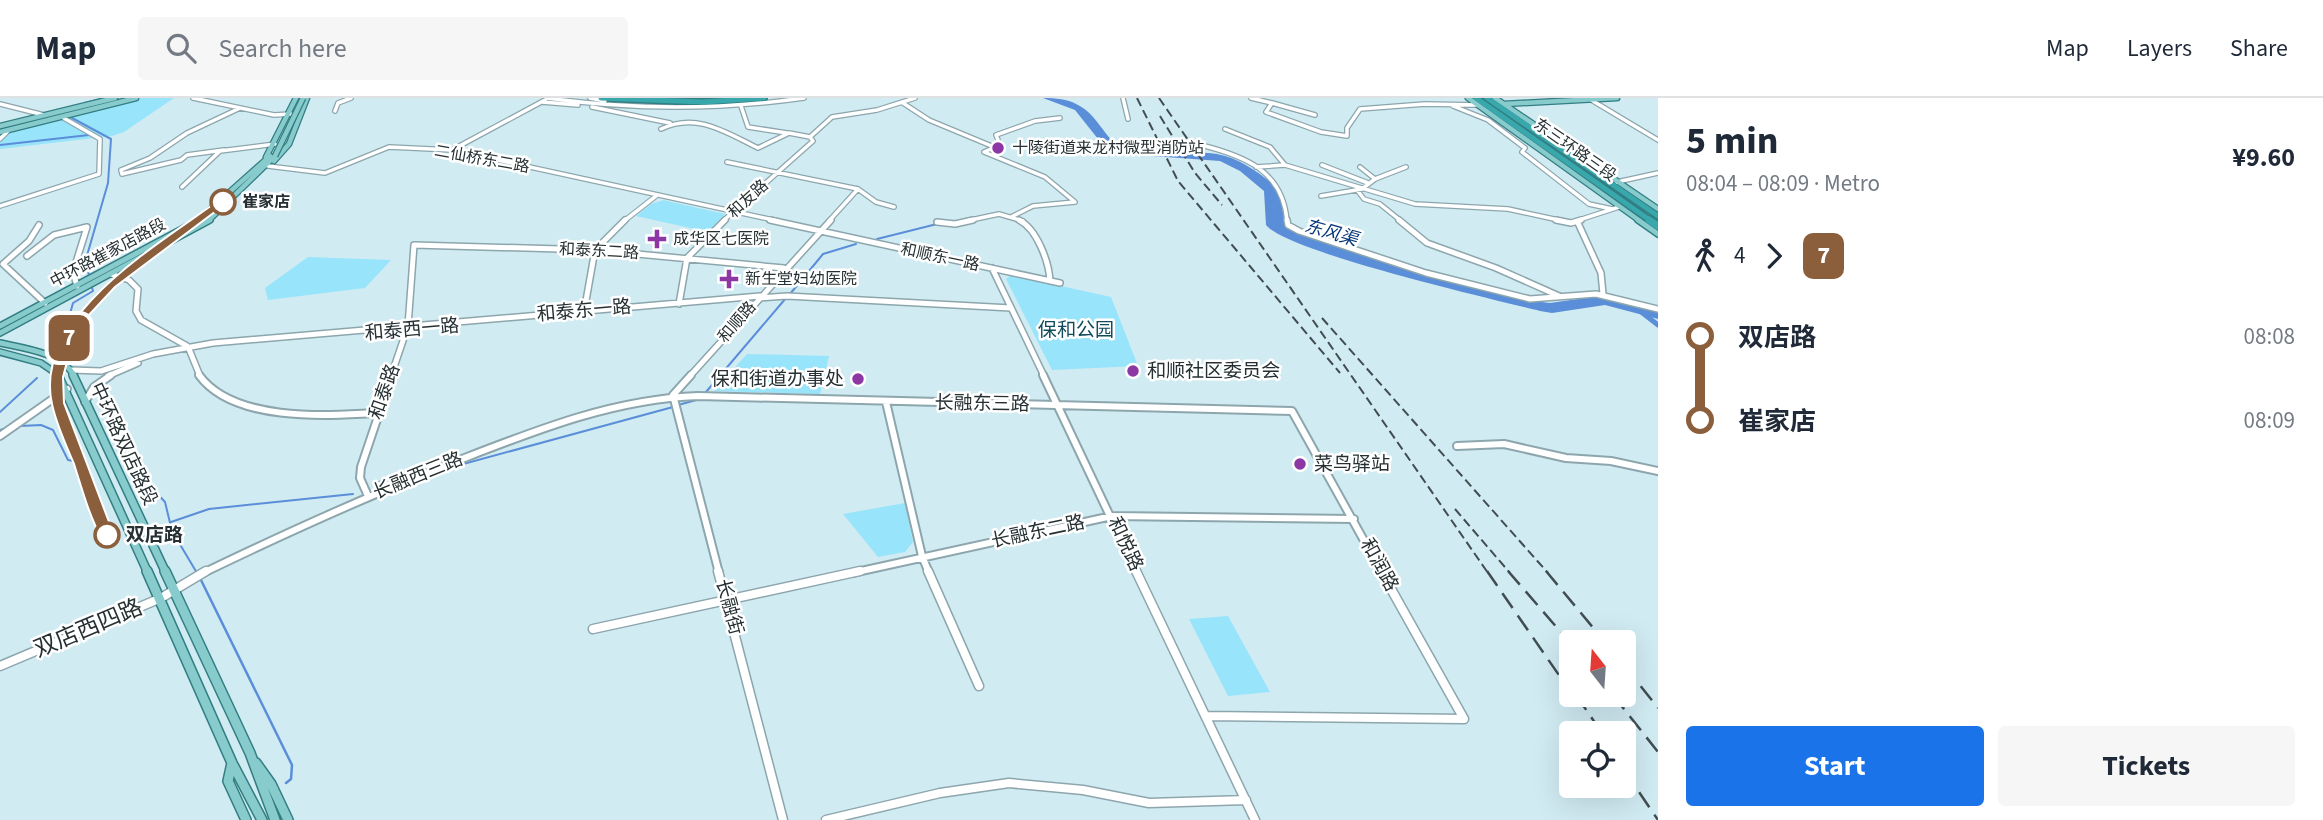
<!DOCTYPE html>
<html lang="en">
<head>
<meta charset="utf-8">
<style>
	:root { --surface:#fff; --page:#f6f6f7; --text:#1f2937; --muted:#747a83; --line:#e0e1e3; --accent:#1a73e8 }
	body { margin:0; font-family:"Source Sans 3","Noto Sans SC",sans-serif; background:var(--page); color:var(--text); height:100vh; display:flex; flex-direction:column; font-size:26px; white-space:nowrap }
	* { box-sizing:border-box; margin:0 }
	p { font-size:23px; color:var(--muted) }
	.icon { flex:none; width:38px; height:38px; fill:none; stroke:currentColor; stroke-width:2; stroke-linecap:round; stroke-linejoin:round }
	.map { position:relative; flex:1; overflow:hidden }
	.details { display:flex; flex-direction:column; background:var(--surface); width:665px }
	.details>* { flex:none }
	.badge { padding:0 14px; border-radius:10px; font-size:24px; line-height:46px }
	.needle { width:46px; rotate:343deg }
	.buttons { position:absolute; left:1559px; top:532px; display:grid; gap:14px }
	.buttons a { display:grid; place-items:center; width:77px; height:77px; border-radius:7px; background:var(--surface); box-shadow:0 7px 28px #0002; font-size:35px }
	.map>.badge { position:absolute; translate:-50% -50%; box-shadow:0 0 0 4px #fff }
	.legs { display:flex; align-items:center; gap:10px; height:77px; padding:0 28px; font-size:23px }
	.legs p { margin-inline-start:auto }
	.summary { display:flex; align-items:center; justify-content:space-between; height:119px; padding:0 28px }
	h1 { font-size:38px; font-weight:700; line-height:52px }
	.cta { display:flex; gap:14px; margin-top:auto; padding:14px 28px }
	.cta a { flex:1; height:80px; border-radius:7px; background:var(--accent); color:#fff; font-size:28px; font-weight:700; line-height:80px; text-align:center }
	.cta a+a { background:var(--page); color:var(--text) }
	ul { padding:0 28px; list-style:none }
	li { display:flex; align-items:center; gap:24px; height:84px; font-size:26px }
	li i { display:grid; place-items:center; width:10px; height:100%; margin:0 9px; background:currentColor }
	li i::after { content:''; width:18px; height:18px; margin:-9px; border:5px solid; border-radius:50%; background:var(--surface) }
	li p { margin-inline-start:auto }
	li:first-child i { background:linear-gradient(#0000 50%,currentColor 0) }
	li:last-child i { background:linear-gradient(currentColor 50%,#0000 0) }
	header { display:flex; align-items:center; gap:42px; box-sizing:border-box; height:98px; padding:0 35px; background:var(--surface); border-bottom:2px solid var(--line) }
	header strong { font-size:33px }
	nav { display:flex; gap:38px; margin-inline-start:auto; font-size:24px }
	.search { width:490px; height:63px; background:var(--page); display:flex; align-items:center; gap:18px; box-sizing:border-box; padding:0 24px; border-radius:7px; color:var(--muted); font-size:26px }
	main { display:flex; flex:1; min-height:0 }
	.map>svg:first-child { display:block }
	.green { fill:#98e4fa }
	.water { fill:#5b8ed9 }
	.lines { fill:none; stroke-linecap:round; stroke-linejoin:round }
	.stream-far1 { stroke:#5b8ed9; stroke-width:2 }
	.stream { stroke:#5b8ed9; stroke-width:2.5 }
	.canal { stroke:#5b8ed9; stroke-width:5 }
	.minor-far3-casing { stroke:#8da6ad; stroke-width:6 }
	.minor-far2-casing { stroke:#8da6ad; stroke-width:8 }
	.minor-far1-casing { stroke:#8da6ad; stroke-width:10 }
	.minor-casing { stroke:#8da6ad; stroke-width:11 }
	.major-far3-casing { stroke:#327e82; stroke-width:7 }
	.major-far2-casing { stroke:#327e82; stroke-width:8 }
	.major-far1-casing { stroke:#327e82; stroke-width:10 }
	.major-casing { stroke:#327e82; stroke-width:12 }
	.highway-far1-casing { stroke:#327e82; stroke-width:8 }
	.highway-casing { stroke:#327e82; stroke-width:10 }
	.minor-far3 { stroke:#fff; stroke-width:3.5 }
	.minor-far2 { stroke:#fff; stroke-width:5 }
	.minor-far1 { stroke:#fff; stroke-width:6 }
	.minor { stroke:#fff; stroke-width:8 }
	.major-far3 { stroke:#88cbcd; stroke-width:4.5 }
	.major-far2 { stroke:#88cbcd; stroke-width:5 }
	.major-far1 { stroke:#88cbcd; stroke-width:7 }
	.major { stroke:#88cbcd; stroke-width:9 }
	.highway-far1 { stroke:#38a8ac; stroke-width:5 }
	.highway { stroke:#38a8ac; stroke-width:7 }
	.rail-far1 { stroke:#404d51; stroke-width:2; stroke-dasharray:9 4.5; stroke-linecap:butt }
	.rail { stroke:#404d51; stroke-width:2.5; stroke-dasharray:18 9; stroke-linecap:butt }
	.major-bridge-casing { stroke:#327e82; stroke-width:7; stroke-linecap:butt }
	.major-bridge { stroke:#88cbcd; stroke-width:4.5 }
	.line-1 { fill:#8b5e3c; stroke:#fff; stroke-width:2 }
	.poi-dot { fill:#8c37a4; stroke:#fff; stroke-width:2.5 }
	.stop-1-dot { fill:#fff; stroke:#8b5e3c; stroke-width:3.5 }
	.labels { text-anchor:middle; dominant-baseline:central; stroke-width:5; stroke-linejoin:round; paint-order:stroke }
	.far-poi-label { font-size:16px; fill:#263033; stroke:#fff; text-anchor:start }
	.far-street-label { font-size:16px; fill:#263033; stroke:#fff }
	.far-stop-label { font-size:16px; font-weight:bold; fill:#263033; stroke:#fff; text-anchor:start }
	.far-water-label { font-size:18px; font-style:italic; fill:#06397c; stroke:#fff }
	.street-label { font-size:19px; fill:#263033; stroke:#fff }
	.park-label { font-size:19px; fill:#0f4b5a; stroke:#fff }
	.poi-label { font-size:19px; fill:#263033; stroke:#fff; text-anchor:start }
	.stop-label { font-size:19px; font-weight:bold; fill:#263033; stroke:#fff; text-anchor:start }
	.near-street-label { font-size:23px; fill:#263033; stroke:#fff }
</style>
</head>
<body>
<header>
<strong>Map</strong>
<div class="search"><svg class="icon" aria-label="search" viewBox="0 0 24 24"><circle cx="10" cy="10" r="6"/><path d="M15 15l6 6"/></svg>Search here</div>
<nav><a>Map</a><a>Layers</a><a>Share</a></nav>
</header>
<main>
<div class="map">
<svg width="1658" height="722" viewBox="0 0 1658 722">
	<rect width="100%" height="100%" fill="#d1ebf3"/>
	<path class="green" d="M 142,0 L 174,0 L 124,34 L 112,38 L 0,51 L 0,36 Z
		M 664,102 L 667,103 L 725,116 L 708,134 L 636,118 L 651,106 Z
		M 308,159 L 391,162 L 365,190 L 268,202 L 265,190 Z
		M 1011,177 L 1111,199 L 1138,268 L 1052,272 L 1006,181 Z
		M 747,256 L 829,258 L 820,296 L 714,293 Z
		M 905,405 L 913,444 L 905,454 L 878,459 L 843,416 Z
		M 1228,518 L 1270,594 L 1228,598 L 1189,521 Z"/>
	<path class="water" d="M 1043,0 C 1070,0 1085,6 1101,29 C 1106,35 1109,41 1116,45 C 1145,62 1185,50 1217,56 C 1242,61 1259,75 1278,90 L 1286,129 L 1297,135 L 1427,176 L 1533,203 L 1550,205 L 1599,198 L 1658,213 L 1658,221 L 1605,207 L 1552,215 L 1540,213 C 1496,202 1287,154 1266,127 L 1264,93 L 1240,73 L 1220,63 L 1139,57 L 1113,51 L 1102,46 L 1075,12 Z"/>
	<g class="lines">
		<path class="stream-far1" d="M 85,5 L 104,0
			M 72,20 L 111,41 L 108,85 L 86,161 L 89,178
			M 0,47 L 89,37
			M 877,141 L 937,126
			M 790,196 L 823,156 L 856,146
			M 61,248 L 73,205 L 93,193 L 91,186
			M 706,294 L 786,200
			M 678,307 L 700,301
			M 0,314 L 37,280
			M 20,328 L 41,327 L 53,332 L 68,362 L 74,363
			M 0,332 L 7,330
			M 445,371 L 673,309
			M 379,384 L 420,368 L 436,368
			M 152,390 L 165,404 L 172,433 L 197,475
			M 171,424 L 209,411 L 353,396"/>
		<path class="stream" d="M 200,480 L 292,667 L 291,681 L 286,685"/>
		<path class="canal" d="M 1640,213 L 1658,227"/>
		<g class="minor-far3-casing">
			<path id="minor-far3" d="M 193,0 L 274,17 L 291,16
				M 547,0 C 633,12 718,12 804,0
				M 590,0 L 605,3
				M 1123,0 L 1128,21
				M 1251,0 L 1272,5 L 1266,14 L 1321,34 L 1347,38 L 1347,30 L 1360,11 L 1425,6 L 1478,7
				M 1588,0 L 1658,42
				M 542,4 L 578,7
				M 903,5 L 929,22 L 994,49
				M 1272,5 L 1315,17
				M 0,6 L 44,17
				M 741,8 L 748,29 L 787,35
				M 1453,8 L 1488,22 L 1525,50 L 1522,54 L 1589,106 L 1612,111
				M 592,9 L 670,25
				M 335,13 L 338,5 L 351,0
				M 661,31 C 697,14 725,34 758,50 L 789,35 L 810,39 L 832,19 L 877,12 L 915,0
				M 1225,31 L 1270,49 L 1285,67 L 1415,106 L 1508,111 L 1563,123
				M 0,41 L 9,32
				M 1201,47 C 1245,58 1283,73 1287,123
				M 452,52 L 545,2
				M 727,64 L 858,91 L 876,104 L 894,109
				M 1322,67 L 1368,85
				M 268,68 L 325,75 L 389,49 L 452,52 L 778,123
				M 1256,69 L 1285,67
				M 1360,69 L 1375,81
				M 121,72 L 150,60 L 187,35 L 240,10
				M 121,72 L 122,76 L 181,62 L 187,57 L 224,52
				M 1617,84 L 1658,75
				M 182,89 L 220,53 L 275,46
				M 1357,92 L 1364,101 L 1380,106 L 1401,123
				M 1321,98 L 1362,91 L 1375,81 L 1406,69
				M 0,108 L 99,76 L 100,41 L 62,19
				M 1011,119 L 1033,108 L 1075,104 L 1045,79 L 984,54 L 1000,47 L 996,37 L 1035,23 L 1060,20
				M 624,123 L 656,98
				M 723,123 L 813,43 L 810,39
				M 829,123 L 858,91
				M 966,123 L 999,116 L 1023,123
				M 1576,123 L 1619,109"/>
		</g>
		<g class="minor-far2-casing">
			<path id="minor-far2" d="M 770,122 L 1060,185
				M 1019,122 C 1037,131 1049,164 1050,183
				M 1287,122 L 1288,127 L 1299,133 L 1426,175 L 1530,201 L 1596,196 L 1658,211
				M 1399,122 L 1427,145 L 1496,170 L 1559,198
				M 1556,122 L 1571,125 L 1581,122
				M 937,124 L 955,126 L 973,122
				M 1578,125 L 1601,175 L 1603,196
				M 39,127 L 29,143 L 3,166 L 45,205
				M 27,158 L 54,137 L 87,129 L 73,174 L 77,188
				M 992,170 L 1044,278
				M 111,176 L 129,182 L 138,191 L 136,213 L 141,222 L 187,248
				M 758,200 L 787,198 L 1011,210
				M 679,206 L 687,160 L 725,122
				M 584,214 L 595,152 L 625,122
				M 189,251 L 200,278
				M 71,272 L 101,273 L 153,256 L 213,245 L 760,198
				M 108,278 L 138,265
				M 391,278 L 408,228 L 414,147 L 595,152 L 784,170
				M 690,278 L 831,122"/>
		</g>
		<g class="minor-far1-casing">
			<path id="minor-far1" d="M 199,277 C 233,324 326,318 377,315
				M 1043,277 L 1137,475
				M 673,297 L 719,475
				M 673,297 L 691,277
				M 85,304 L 94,289 L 111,277
				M 886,304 L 922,458 L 929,475
				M 0,338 L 67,291
				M 1457,348 L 1504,346 L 1566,360 L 1611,363 L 1658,373
				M 368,398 L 360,380 L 361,369 L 392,277
				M 203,475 C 288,434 374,395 462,361 C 539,331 615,301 698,298 L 1292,313 L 1382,475
				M 852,475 L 1112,418 L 1354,421"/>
		</g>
		<g class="minor-casing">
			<path id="minor" d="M 718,473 L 783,722
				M 928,473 L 979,588
				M 1136,473 L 1255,722
				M 593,531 L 860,473
				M 0,568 L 161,500 L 206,473
				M 1206,618 L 1464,621 L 1381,473
				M 826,722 L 940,695 L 1009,685 L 1083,692 L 1149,705 L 1246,702"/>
		</g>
		<g class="major-far3-casing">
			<path id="major-far3" d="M 1468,0 L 1640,123
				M 1495,0 L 1658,111
				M 1504,6 L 1617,0
				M 0,28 L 115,0
				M 0,34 L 136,0
				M 266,59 L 296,0
				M 274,63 L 289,46 L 307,0
				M 197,123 L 270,58
				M 208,123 L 275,58"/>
		</g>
		<g class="major-far2-casing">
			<path id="major-far2" d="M 1638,122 L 1658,136
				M 0,228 L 199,122
				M 0,235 L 210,122
				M 0,245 C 23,250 63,255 74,278
				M 0,254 L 41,265 L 60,278"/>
		</g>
		<g class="major-far1-casing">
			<path id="major-far1" d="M 58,277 L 148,475
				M 73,277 L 166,475"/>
		</g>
		<g class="major-casing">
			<path id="major" d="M 147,473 L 232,665 L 262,722
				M 165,473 L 250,655 L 275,722
				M 232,665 L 228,683 L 246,722
				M 256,665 L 271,686 L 288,722"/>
		</g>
		<g class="highway-far1-casing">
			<path id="highway-far1" d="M 601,0 L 703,4 L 764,0
				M 1476,0 L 1651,123
				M 1487,0 L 1658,118"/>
		</g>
		<g class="highway-casing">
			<path id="highway" d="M 1649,122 L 1658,128"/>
		</g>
		<use href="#minor-far3" class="minor-far3"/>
		<use href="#minor-far2" class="minor-far2"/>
		<use href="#minor-far1" class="minor-far1"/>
		<use href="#minor" class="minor"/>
		<use href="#major-far3" class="major-far3"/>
		<use href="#major-far2" class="major-far2"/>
		<use href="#major-far1" class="major-far1"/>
		<use href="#major" class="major"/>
		<use href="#highway-far1" class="highway-far1"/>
		<use href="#highway" class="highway"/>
		<path class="rail-far1" d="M 1137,0 L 1178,83 L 1340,275
			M 1159,0 L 1488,475
			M 1160,18 L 1195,75 L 1222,107
			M 1322,220 L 1548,475
			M 1455,411 L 1510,475"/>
		<path class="rail" d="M 1487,473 L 1572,596
			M 1508,473 L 1572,547
			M 1546,473 L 1605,544
			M 1624,567 L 1658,610
			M 1576,597 L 1602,635
			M 1613,597 L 1658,654
			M 1624,672 L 1658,722"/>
		<g class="major-bridge-casing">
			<path id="major-bridge" d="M 275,58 L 303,0"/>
		</g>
		<use href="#major-bridge" class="major-bridge"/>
	</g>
	<path class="line-1" d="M 219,102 L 228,104 L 115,189 L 87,219 L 71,249 L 63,279 L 64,305 L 114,437 L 107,443 L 102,441 C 89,418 82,391 74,366 C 66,347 56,326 52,306 C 32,218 161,145 219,102 Z"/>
	<g class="poi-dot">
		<circle cx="998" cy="50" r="7"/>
		<path d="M653.5 130.5h7v7h7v7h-7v7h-7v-7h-7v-7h7z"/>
		<path d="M725.5 170.5h7v7h7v7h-7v7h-7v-7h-7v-7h7z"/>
		<circle cx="1133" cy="273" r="7"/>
		<circle cx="858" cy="281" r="7"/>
		<circle cx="1300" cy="366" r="7"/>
	</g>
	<g class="stop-1-dot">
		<circle cx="223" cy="104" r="12"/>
		<circle cx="107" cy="437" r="12"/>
	</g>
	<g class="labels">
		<g class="far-poi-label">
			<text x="1012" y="50">十陵街道来龙村微型消防站</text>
			<text x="673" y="141">成华区七医院</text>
			<text x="745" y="181">新生堂妇幼医院</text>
		</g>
		<g class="far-street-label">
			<text transform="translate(1575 52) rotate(35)">东三环路三段</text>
			<text transform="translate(482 61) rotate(10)">二仙桥东二路</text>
			<text transform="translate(748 101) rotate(-42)">和友路</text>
			<text transform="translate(599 153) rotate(3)">和泰东二路</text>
			<text transform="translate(108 155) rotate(-28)">中环路崔家店路段</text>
			<text transform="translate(940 159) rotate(12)">和顺东一路</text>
			<text transform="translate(737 224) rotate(-49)">和顺路</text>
		</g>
		<g class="far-stop-label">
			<text x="242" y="104">崔家店</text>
		</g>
		<g class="far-water-label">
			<text transform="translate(1331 135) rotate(16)">东风渠</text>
		</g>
		<g class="street-label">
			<text transform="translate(584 213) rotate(-5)">和泰东一路</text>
			<text transform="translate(412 232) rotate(-5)">和泰西一路</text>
			<text transform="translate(385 294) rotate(-71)">和泰路</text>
			<text transform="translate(982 306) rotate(1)">长融东三路</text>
			<text transform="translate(123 346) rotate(65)">中环路双店路段</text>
			<text transform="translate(418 378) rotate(-22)">长融西三路</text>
			<text transform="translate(1038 434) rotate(-12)">长融东二路</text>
			<text transform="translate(1125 446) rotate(65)">和悦路</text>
			<text transform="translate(1379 467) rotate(61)">和润路</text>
			<text transform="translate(729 509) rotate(75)">长融街</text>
		</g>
		<g class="park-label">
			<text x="1076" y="232">保和公园</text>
		</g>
		<g class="poi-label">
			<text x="1147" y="273">和顺社区委员会</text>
			<text x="844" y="281" text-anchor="end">保和街道办事处</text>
			<text x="1314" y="366">菜鸟驿站</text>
		</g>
		<g class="stop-label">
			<text x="126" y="437">双店路</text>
		</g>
		<g class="near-street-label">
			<text transform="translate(88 530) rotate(-23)">双店西四路</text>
		</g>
	</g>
</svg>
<div class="buttons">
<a><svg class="needle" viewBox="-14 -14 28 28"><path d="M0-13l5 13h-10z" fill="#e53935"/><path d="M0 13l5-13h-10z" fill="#747a83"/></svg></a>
<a><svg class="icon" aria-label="locate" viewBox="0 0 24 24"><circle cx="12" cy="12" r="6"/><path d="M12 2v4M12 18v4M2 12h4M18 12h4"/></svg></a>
</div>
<b class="badge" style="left:69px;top:240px;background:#8b5e3c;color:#fff">7</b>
</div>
<section class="details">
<div class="summary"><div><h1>5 min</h1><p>08:04 – 08:09 · Metro</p></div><b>¥9.60</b></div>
<div class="legs"><svg class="icon" aria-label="walk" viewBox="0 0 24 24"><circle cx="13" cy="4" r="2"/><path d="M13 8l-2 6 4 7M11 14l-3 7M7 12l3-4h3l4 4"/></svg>4<svg class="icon" aria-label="forward" viewBox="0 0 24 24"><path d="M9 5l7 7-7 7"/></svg><b class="badge" style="background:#8b5e3c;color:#fff">7</b></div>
<ul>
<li><i style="color:#8b5e3c"></i><b>双店路</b><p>08:08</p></li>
<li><i style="color:#8b5e3c"></i><b>崔家店</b><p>08:09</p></li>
</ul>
<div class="cta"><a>Start</a><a>Tickets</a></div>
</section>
</main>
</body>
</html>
